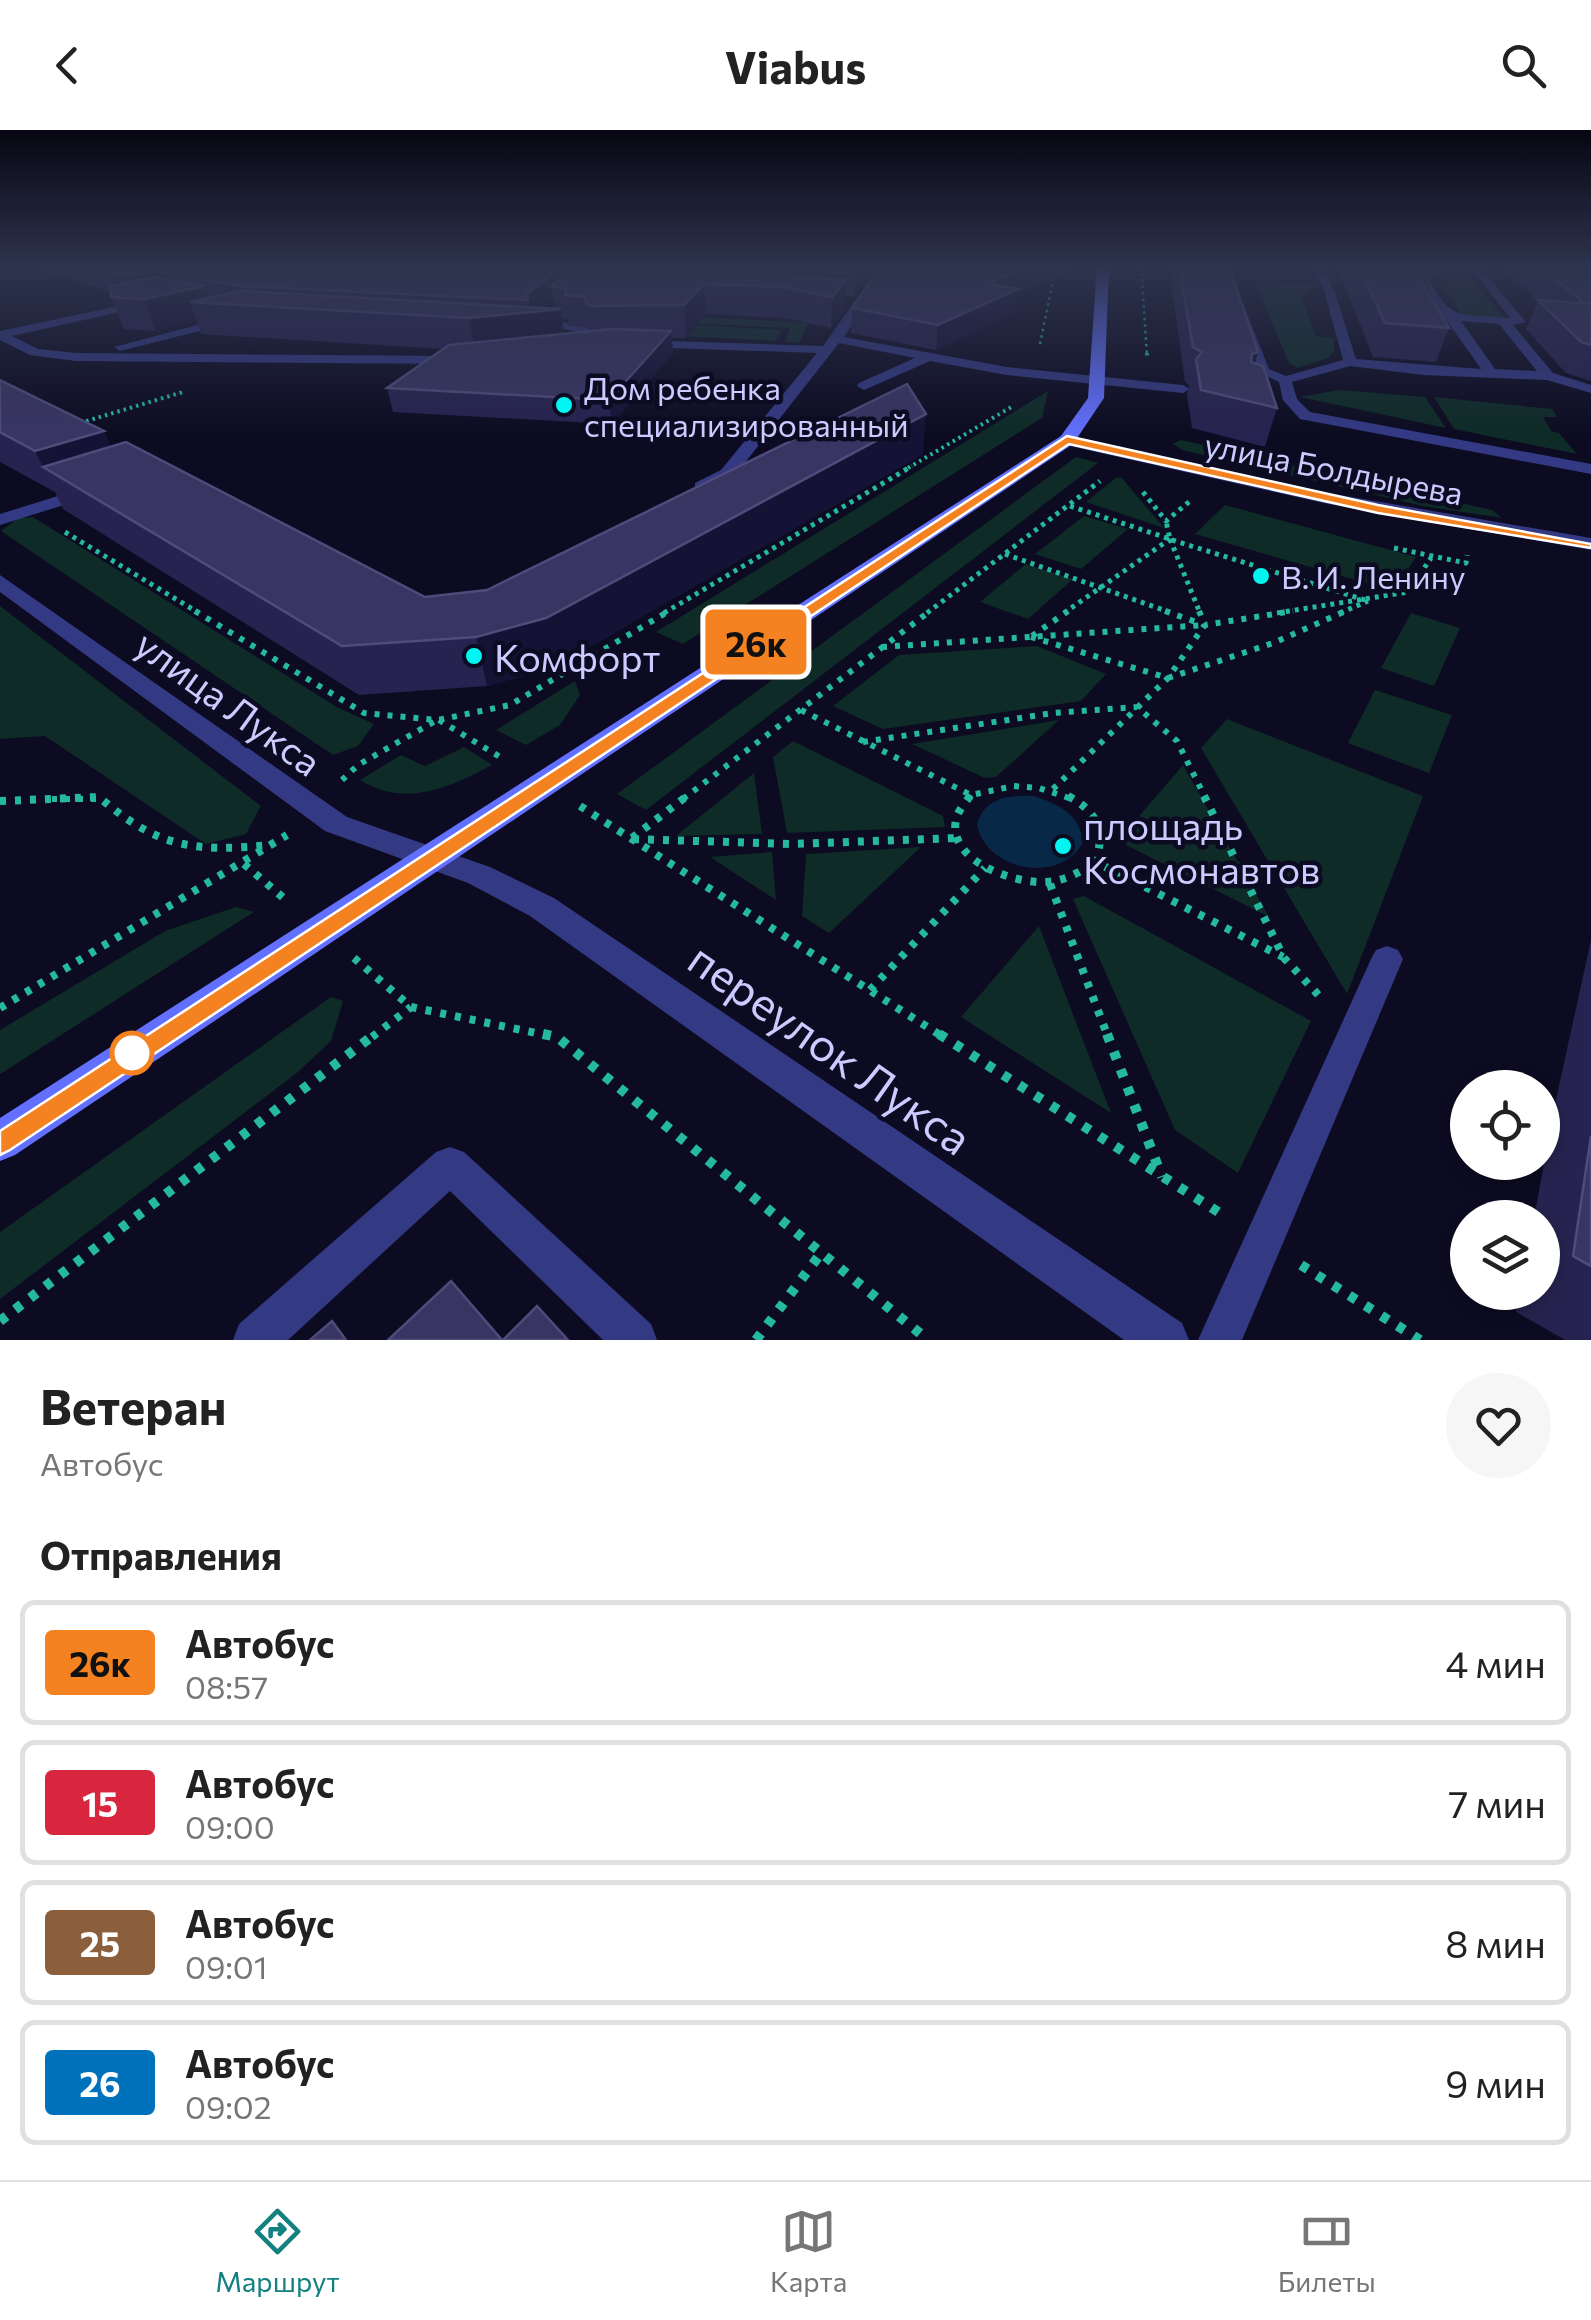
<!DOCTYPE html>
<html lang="ru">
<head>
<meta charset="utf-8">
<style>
	:root { --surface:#fff; --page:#f6f6f6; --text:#222; --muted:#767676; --line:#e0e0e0; --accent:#138180 }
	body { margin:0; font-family:Commissioner,sans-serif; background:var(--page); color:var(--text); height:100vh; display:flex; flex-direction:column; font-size:38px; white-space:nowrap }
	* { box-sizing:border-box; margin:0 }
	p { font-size:32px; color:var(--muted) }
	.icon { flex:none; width:55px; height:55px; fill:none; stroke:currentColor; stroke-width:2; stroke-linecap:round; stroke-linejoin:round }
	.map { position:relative; height:1210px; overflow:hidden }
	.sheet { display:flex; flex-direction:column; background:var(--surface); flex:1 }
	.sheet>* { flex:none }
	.badge { padding:0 20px; border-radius:8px; font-size:35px; line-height:65px }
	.buttons { position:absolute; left:1450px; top:940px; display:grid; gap:20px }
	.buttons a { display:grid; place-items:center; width:110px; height:110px; border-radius:50%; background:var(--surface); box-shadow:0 5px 15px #0003; font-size:50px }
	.map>.badge { position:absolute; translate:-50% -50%; box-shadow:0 0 0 5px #fff }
	h2 { padding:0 40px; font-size:38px; line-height:90px }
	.round { display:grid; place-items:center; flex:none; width:105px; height:105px; border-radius:52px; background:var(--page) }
	.head { display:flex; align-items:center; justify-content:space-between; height:170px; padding:0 40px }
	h1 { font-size:48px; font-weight:700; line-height:75px }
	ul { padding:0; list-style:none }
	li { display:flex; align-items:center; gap:30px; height:125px; margin:0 20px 15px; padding:0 20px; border:5px solid var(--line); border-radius:15px }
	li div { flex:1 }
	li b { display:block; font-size:38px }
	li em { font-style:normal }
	li .badge { min-width:110px; font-weight:700; text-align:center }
	header { display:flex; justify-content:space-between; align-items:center; height:130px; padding:0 40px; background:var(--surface); font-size:45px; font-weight:700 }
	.dock { display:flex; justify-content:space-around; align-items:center; height:140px; border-top:2px solid var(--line); background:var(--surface); font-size:28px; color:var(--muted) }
	.dock a { display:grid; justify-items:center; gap:5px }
	.dock .selected { color:var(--accent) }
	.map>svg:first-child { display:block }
	.green { fill:#0e2b27 }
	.water { fill:#082847 }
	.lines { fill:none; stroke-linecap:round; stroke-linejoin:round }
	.path-far5 { stroke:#24b9a0; stroke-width:2.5; stroke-dasharray:2.5 4; stroke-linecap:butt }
	.path-far4 { stroke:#24b9a0; stroke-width:4; stroke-dasharray:2.5 4; stroke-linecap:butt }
	.path-far3 { stroke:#24b9a0; stroke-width:5; stroke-dasharray:4 5; stroke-linecap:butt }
	.path-far2 { stroke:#24b9a0; stroke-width:6; stroke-dasharray:5 8; stroke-linecap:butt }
	.path-far1 { stroke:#24b9a0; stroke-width:8; stroke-dasharray:6 9; stroke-linecap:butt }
	.path { stroke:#24b9a0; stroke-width:10; stroke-dasharray:8 11; stroke-linecap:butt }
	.service { fill:#333983; fill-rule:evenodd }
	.minor { fill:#333983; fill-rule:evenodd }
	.secondary { fill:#6270ff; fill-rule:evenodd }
	.wall { fill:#262350; fill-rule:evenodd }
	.shaded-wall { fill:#141235 }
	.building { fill:#383563; stroke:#4f4c7b; stroke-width:2.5 }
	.line { fill:#f58220; stroke:#fff; stroke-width:2.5 }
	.poi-dot { fill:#00f6f3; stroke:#0c0b21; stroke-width:4 }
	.stop-dot { fill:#fff; stroke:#f58220; stroke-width:5 }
	.labels { text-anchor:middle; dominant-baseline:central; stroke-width:9; stroke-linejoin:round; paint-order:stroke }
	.far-poi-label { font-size:32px; fill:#cbcbff; stroke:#0c0b21; text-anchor:start }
	.far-street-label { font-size:32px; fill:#cbcbff; stroke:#0c0b21 }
	.poi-label { font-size:38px; fill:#cbcbff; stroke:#0c0b21; text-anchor:start }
	.street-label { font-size:38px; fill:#cbcbff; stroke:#0c0b21 }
	.near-street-label { font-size:45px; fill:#cbcbff; stroke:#0c0b21 }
</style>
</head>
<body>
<header><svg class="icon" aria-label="back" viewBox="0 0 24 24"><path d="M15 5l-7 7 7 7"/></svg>Viabus<svg class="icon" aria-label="search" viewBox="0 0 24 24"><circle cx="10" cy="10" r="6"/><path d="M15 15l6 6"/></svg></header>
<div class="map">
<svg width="1591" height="1210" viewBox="0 0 1591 1210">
	<rect width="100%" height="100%" fill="#0c0b21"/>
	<path class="green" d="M 1428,136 L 1460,136 L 1505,188 L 1461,184 Z
		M 1256,153 L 1316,154 L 1302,169 L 1316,206 L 1334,208 L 1334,221 L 1328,228 L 1298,238 L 1289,233 Z
		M 583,180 L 808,193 L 799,213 L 785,212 L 790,198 L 643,191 Z
		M 678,194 L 782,200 L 775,211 L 667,205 Z
		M 1339,260 L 1425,267 L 1446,298 L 1300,267 Z
		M 1048,261 L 1042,288 L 683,514 L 656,502 Z
		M 1434,267 L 1552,279 L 1557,287 L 1543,287 L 1551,301 L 1559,303 L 1577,324 L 1454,299 Z
		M 1181,310 L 1492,380 L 1502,388 L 1423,376 L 1182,320 L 1173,314 Z
		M 1076,327 L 1098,333 L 646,680 L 617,664 Z
		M 1117,347 L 1122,348 L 1164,398 L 1086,372 Z
		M 1225,375 L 1416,427 L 1394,461 L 1195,404 Z
		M 1084,386 L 1128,399 L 1081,439 L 1035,424 Z
		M 33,387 L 337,577 L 374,594 L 358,616 L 333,625 L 1,401 L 18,388 Z
		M 1026,434 L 1073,449 L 1028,489 L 980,472 Z
		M 0,476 L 261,676 L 246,704 L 206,714 L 45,606 L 0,609 Z
		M 1411,483 L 1460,498 L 1434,556 L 1381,538 Z
		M 1037,516 L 1106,544 L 1081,571 L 883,599 L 833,576 L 899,525 Z
		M 575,551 L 580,565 L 560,595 L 526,615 L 496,600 Z
		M 1375,560 L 1452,585 L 1429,643 L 1348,613 Z
		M 1227,589 L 1423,666 L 1347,864 L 1201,618 Z
		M 1059,590 L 996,647 L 985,648 L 912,614 Z
		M 793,611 L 943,686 L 945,697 L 787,703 L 773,627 Z
		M 464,617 L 492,635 C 449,658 405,678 360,650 L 401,625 L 425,636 Z
		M 1183,635 L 1269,787 L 1126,715 L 1123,705 Z
		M 754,643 L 762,704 L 676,706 Z
		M 921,717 L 829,803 L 802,786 L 806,724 Z
		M 772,722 L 776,770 L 710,727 Z
		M 1084,766 L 1311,891 L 1238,1043 L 1175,1000 L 1073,769 Z
		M 236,777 L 254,782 L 0,944 L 0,900 L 165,801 Z
		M 1039,796 L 1111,983 L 961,887 Z
		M 331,867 L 343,871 L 331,911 L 298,942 L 0,1169 L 0,1102 Z"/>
	<path class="water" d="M 1034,666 C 1058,674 1080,684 1083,712 C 1061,755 985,741 977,694 C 985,667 1009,665 1034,666 Z"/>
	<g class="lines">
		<path class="path-far5" d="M 1141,136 L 1147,225
			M 1040,214 L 1056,136"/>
		<path class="path-far4" d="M 1147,223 L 1147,227
			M 80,293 L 183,262
			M 908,338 L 1013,276"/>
		<path class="path-far3" d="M 1143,362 L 1166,391 L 1190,371
			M 1070,376 L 1170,409 L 1166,391
			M 65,402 L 199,483
			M 1170,409 L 1200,483
			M 1172,410 L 1365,470
			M 1394,418 L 1466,433 L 1467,425
			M 1005,424 L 1172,483
			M 664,483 L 912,336
			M 927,483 L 1100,351
			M 1064,483 L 1170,409
			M 1277,483 L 1408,462 L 1431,428
			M 1340,483 L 1368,471"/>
		<path class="path-far2" d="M 195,481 L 364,583 L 438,590 L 510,575 L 669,481
			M 1165,481 L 1199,493
			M 1199,481 L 1205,495 L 1293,481
			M 1032,506 L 1068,481
			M 1031,507 L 1168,548 L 1273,513 L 1346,481
			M 882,517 L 1205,495
			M 801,580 L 971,665 L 1014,656 L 1039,658 L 1072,669
			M 439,590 L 505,630
			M 863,612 L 1053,583 L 1137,577 L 1177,611 L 1206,669
			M 342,650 L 358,635 L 437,590
			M 1053,659 L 1168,548 L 1204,496
			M 52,669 L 101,669
			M 683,669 L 930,481
			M 968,669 L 971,665"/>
		<path class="path-far1" d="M 970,666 C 966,672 959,680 957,686 C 943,730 1014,754 1046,752 C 1065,751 1080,742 1096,732
			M 1068,666 C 1098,682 1105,700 1096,732 L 1283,827
			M 1204,666 L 1284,828 L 1323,870
			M 0,671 L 99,667 C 159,719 195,722 272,715
			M 580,676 L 943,907
			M 632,708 L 687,666
			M 633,709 L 792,714 L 958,708
			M 244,734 L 287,771
			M 1050,754 L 1108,907
			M 354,828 L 411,877 L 555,907
			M 870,860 L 985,738
			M 0,878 L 287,705
			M 372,907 L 411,877"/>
		<path class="path" d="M 543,904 L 557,907 L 928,1210
			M 939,904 L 1223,1085
			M 1107,904 L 1162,1047
			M 1301,1135 L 1420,1210
			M 0,1191 L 375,904
			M 756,1210 L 821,1123"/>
		<path class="service" d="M 880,136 L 890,136 L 844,207 L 1007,237 L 1183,255 L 1190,259 L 1183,263 L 1007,245 L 930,231 L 864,260 L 857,256 L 859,253 L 915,228 L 839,213 L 733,348 L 707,361 L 695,361 L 695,353 L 721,340 L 817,223 L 642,217 L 638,210 L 823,216 Z
			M 1218,136 L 1228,136 L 1269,239 L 1286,246 L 1343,230 L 1324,160 L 1311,136 L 1321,136 L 1334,160 L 1356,229 L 1481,239 C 1457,203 1431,173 1410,136 L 1420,136 C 1454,191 1446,183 1510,188 L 1469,136 L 1479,136 L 1526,192 L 1513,195 L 1553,243 L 1591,255 L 1591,263 L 1547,250 L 1424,245 L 1350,236 L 1292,252 L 1297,269 L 1310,282 L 1591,334 L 1591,344 L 1300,289 L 1283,270 L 1279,252 L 1256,241 ZM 1461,191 L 1499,194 L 1537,241 L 1495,239 Z
			M 147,170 L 151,175 L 12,206 L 38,219 L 76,223 L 458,226 L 465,230 L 458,234 L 76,231 L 30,225 L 0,210 L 0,201 Z
			M 544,183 L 548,189 L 628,206 L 622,210 L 535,194 L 535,188 Z
			M 231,186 L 235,192 L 120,221 L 114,217 Z
			M 90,356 L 96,357 L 96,365 L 0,395 L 0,384 Z
			M 1387,816 L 1398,820 L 1403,829 L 1242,1210 L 1198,1210 L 1371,829 L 1376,820 Z
			M 450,1017 L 464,1022 L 651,1194 L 657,1210 L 603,1210 L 450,1061 L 288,1210 L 233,1210 L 239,1194 L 436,1022 Z"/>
		<path class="minor" d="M 1067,305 L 1328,363 L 1591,408 L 1591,420 L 1328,374 L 1061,314 L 1061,306 Z
			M 0,445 L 347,687 L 490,737 L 554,768 L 1182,1193 L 1189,1210 L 1124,1210 L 530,786 L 468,753 L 325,701 L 0,462 Z"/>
		<path class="secondary" d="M 1097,136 L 1109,136 L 1104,268 L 1073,314 L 15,1025 L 0,1031 L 0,988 L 1061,306 L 1088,268 Z"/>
	</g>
	<path class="wall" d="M 33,136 L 876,136 L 854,166 L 845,166 L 845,180 L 831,198 L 784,188 L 706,184 L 686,208 L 672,208 L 673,223 L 612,294 L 393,282 L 387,258 L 443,219 L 201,204 L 197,191 L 156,201 L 124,199 L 111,167 L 111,162 ZM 553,167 L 555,179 L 542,178 L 551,170 ZM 562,188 L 568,190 L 569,196 L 587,198 L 589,201 L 564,204 Z
		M 881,136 L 1078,136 L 1017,163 L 1014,183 L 936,220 L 851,203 L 852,178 Z
		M 1169,136 L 1229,136 L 1258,222 L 1255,233 L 1277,278 L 1265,317 L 1192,298 L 1187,265 L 1189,255 L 1185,252 Z
		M 1337,136 L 1426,136 L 1433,146 L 1427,163 L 1449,198 L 1436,232 L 1373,227 Z
		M 1503,136 L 1591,136 L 1591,251 L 1566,243 L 1526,199 L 1538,171 L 1502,137 Z
		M 0,250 L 104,301 L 111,317 L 425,467 L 487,460 L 923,324 L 555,537 L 487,556 L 359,565 L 63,379 L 55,362 L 0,332 Z
		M 1591,810 L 1591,1210 L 1565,1210 L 1516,1182 L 1520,1162 L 1542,1162 L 1542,1088 L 1534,1088 L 1555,974 Z"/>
	<path class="shaded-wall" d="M 861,136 L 876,136 L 854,166 L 855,143 Z
		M 1031,136 L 1078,136 L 1017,163 L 1014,183 L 936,220 L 938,195 L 988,153 Z
		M 156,141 L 165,163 L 133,168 L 125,146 Z
		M 555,141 L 557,157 L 552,156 L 553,167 L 538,181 L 561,179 L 565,212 L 475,222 L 469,188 L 530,182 L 527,164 Z
		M 846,150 L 845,180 L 831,198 L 832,167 Z
		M 704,154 L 706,184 L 686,208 L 684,175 Z
		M 205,156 L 211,173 L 190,172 L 197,191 L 156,201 L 144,169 Z
		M 671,201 L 673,223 L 612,294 L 609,270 Z
		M 1258,222 L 1248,258 L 1252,224 Z
		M 926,284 L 923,324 L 555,537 L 487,556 L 476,507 Z
		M 104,301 L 122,341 L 43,337 L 35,321 Z"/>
	<path class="building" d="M 91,136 L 441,136 L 555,141 L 527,164 L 528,170 L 239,156 L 156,141 L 125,146 Z
		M 576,136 L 594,136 L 846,150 L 832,167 L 783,157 L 704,154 L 684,175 L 589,176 L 583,166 L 565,165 L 566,159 L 552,156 Z
		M 713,136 L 861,136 L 855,143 Z
		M 881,136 L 1031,136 L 988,153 L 1018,159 L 938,195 L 852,178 Z
		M 1179,136 L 1229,136 L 1258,222 L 1252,224 L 1251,232 L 1263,236 L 1277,278 L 1201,260 L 1196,229 L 1202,222 L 1193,217 Z
		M 1358,136 L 1426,136 L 1433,146 L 1416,144 L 1449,198 L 1385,193 Z
		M 1540,136 L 1591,136 L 1591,174 L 1584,173 Z
		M 153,147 L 205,156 L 144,169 L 111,167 L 111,156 Z
		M 241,161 L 561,179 L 469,188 L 190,172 Z
		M 1538,170 L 1591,174 L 1591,215 L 1581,212 Z
		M 612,199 L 671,201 L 609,270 L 387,258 L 449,215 Z
		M 0,250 L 104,301 L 35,321 L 0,302 Z
		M 907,254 L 926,284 L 546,488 L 476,507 L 342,516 L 43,337 L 126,312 L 425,467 L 487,460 Z
		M 1591,1006 L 1591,1136 L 1573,1126 Z
		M 451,1151 L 502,1210 L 388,1210 Z
		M 537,1176 L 568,1210 L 503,1210 Z
		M 332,1191 L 346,1210 L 310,1210 Z"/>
	<linearGradient id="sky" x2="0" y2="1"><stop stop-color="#070612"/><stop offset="0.45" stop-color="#2e344e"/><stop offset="1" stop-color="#2e344e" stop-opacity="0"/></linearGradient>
	<rect width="1591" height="305" fill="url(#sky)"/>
	<path class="line" d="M 1067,306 L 1378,375 L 1591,414 L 1591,418 L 1378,383 L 1069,314 L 10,1020 L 0,1025 L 0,1001 Z"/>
	<g class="poi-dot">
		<circle cx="564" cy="275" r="10"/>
		<circle cx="1261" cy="446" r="10"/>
		<circle cx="474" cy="526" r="10"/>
		<circle cx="1063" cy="716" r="10"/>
	</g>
	<circle class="stop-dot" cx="132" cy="923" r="20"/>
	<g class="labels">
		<g class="far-poi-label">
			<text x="584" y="257">Дом ребенка<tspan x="584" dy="37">специализированный</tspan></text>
			<text x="1281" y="446">В. И. Ленину</text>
		</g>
		<g class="far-street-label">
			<text transform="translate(1334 338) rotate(11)">улица Болдырева</text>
		</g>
		<g class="poi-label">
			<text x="494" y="526">Комфорт</text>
			<text x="1083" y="694">площадь<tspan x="1083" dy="44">Космонавтов</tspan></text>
		</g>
		<g class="street-label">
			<text transform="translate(229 572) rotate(36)">улица Лукса</text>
		</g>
		<g class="near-street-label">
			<text transform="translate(831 917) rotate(35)">переулок Лукса</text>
		</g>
	</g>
</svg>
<div class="buttons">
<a><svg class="icon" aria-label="locate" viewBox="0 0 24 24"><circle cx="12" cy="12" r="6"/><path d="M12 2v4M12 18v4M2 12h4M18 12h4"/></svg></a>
<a><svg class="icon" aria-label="layers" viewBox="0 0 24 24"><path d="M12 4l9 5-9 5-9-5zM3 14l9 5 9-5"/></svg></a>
</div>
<b class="badge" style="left:756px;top:512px;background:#f58220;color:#111">26к</b>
</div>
<section class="sheet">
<div class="head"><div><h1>Ветеран</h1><p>Автобус</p></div><a class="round"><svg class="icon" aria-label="heart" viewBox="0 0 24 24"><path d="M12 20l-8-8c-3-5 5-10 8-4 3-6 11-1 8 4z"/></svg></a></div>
<h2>Отправления</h2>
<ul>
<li><span class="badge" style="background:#f58220;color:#111">26к</span><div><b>Автобус</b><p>08:57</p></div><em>4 мин</em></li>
<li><span class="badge" style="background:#d7263d;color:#fff">15</span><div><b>Автобус</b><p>09:00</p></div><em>7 мин</em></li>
<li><span class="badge" style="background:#8b5e3c;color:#fff">25</span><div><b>Автобус</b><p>09:01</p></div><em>8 мин</em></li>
<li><span class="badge" style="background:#0072bc;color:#fff">26</span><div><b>Автобус</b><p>09:02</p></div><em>9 мин</em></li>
</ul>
</section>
<nav class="dock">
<a class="selected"><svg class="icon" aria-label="directions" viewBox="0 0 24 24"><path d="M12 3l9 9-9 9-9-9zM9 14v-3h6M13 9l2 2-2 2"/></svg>Маршрут</a>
<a><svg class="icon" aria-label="map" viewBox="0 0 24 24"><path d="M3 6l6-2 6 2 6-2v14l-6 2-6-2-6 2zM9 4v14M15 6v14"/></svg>Карта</a>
<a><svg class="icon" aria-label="tickets" viewBox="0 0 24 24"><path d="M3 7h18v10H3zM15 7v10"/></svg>Билеты</a>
</nav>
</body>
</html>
